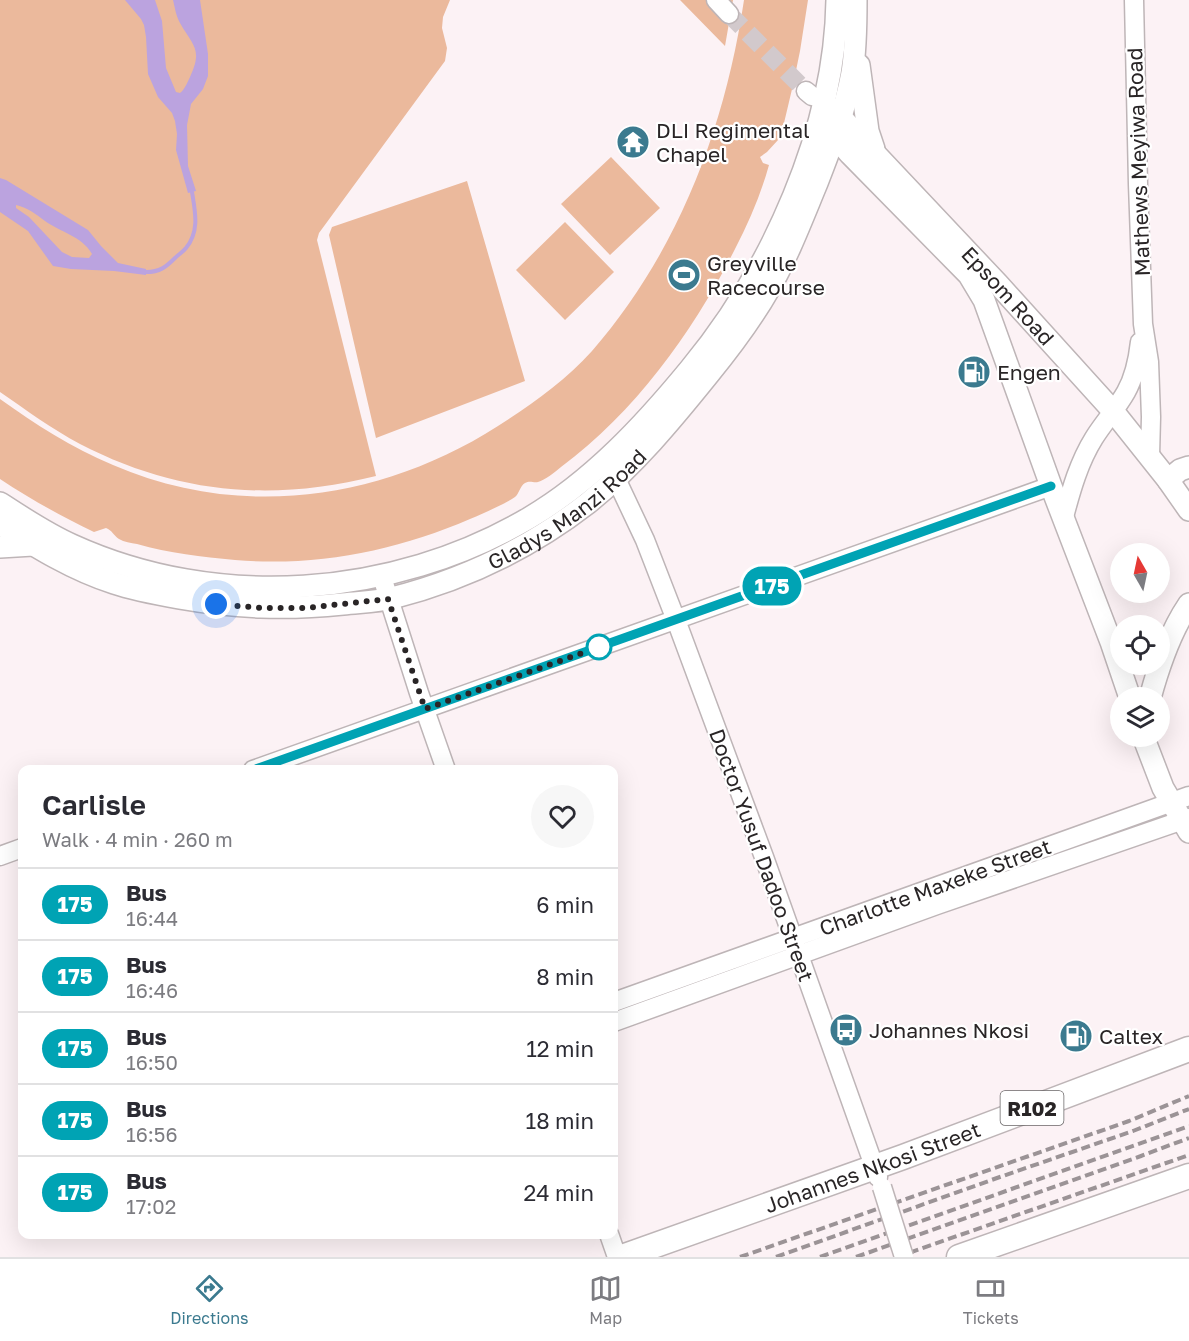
<!DOCTYPE html>
<html lang="en">
<head>
<meta charset="utf-8">
<style>
	:root { --surface:#fff; --page:#f7f7f7; --text:#2b2b33; --muted:#7c7c81; --line:#e1e1e2; --accent:#3b7a8f }
	body { margin:0; font-family:"Golos Text",sans-serif; background:var(--page); color:var(--text); height:100vh; display:flex; flex-direction:column; font-size:22px; white-space:nowrap }
	* { box-sizing:border-box; margin:0 }
	p { font-size:20px; color:var(--muted) }
	.icon { flex:none; width:33px; height:33px; fill:none; stroke:currentColor; stroke-width:2; stroke-linecap:round; stroke-linejoin:round }
	.map { position:relative; flex:1; overflow:hidden }
	.side { position:absolute; left:18px; top:765px; width:600px; height:474px; display:flex; flex-direction:column; background:var(--surface); border-radius:12px; box-shadow:0 6px 24px #0002 }
	.side>* { flex:none }
	.badge { padding:0 12px; border-radius:20px; font-size:21px; line-height:39px }
	.needle { width:39px; rotate:351deg }
	.tools { position:absolute; left:1110px; top:543px; display:grid; gap:12px }
	.tools a { display:grid; place-items:center; width:60px; height:60px; border-radius:50%; background:var(--surface); box-shadow:0 6px 24px #0002; font-size:30px }
	.you { position:absolute; width:30px; height:30px; margin:-15px; border:4px solid #fff; border-radius:50%; background:#1a73e8; box-shadow:0 0 0 9px #1a73e833 }
	.map>.badge { position:absolute; translate:-50% -50%; box-shadow:0 0 0 3px #fff }
	.round { display:grid; place-items:center; flex:none; width:63px; height:63px; border-radius:32px; background:var(--page) }
	.head { display:flex; align-items:center; justify-content:space-between; height:102px; padding:0 24px }
	h1 { font-size:28px; font-weight:600; line-height:45px }
	ul { padding:0; list-style:none }
	li { display:flex; align-items:center; gap:18px; height:72px; padding:0 24px; border-top:2px solid var(--line) }
	li div { flex:1 }
	li b { display:block; font-size:22px }
	li em { font-style:normal }
	li .badge { min-width:66px; font-weight:700; text-align:center }
	.dock { display:flex; justify-content:space-around; align-items:center; height:84px; border-top:2px solid var(--line); background:var(--surface); font-size:16px; color:var(--muted) }
	.dock a { display:grid; justify-items:center; gap:3px }
	.dock .active { color:var(--accent) }
	.map>svg:first-child { display:block }
	.green { fill:#ebb99c }
	.water { fill:#bba3df; fill-rule:evenodd }
	.lines { fill:none; stroke-linecap:round; stroke-linejoin:round }
	.stream { stroke:#bba3df; stroke-width:4 }
	.tertiary-tunnel { stroke:#d2c9cc; stroke-width:18; stroke-dasharray:18 9; stroke-linecap:butt }
	.tertiary-casing { stroke:#beb5b7; stroke-width:21 }
	.secondary-casing { stroke:#beb5b7; stroke-width:24 }
	.trunk-casing { stroke:#beb5b7; stroke-width:27 }
	.tertiary { stroke:#fff; stroke-width:18 }
	.secondary { stroke:#fff; stroke-width:21 }
	.trunk { stroke:#fff; stroke-width:24 }
	.rail { stroke:#9b9396; stroke-width:4; stroke-dasharray:9 4.5; stroke-linecap:butt }
	.tertiary-bridge-casing { stroke:#beb5b7; stroke-width:21; stroke-linecap:butt }
	.tertiary-bridge { stroke:#fff; stroke-width:18 }
	.line-casing { stroke:#fff; stroke-width:14 }
	.line { stroke:#00a3b4; stroke-width:9 }
	.walk { stroke:#292526; stroke-width:6; stroke-dasharray:0 10.8 }
	.stop-dot { fill:#fff; stroke:#00a3b4; stroke-width:3 }
	.labels { text-anchor:middle; dominant-baseline:central; stroke-width:4.5; stroke-linejoin:round; paint-order:stroke }
	.shield { fill:#fff; stroke:#696667; stroke-width:1.5 }
	.shield-label { font-size:20px; font-weight:bold; fill:#292526 }
	.poi-label { font-size:21px; fill:#292526; stroke:#fff; text-anchor:start }
	.street-label { font-size:21px; fill:#292526; stroke:#fff }
</style>
</head>
<body>
<div class="map">
<svg width="1189" height="1257" viewBox="0 0 1189 1257">
	<rect width="100%" height="100%" fill="#fcf2f5"/>
	<path class="green" d="M 0,0 L 450,0 L 443,17 L 442,28 L 447,48 L 445,61 L 319,233 L 317,240 L 376,476 C 272,502 177,494 80,444 C 52,429 26,410 0,392 Z
		M 680,0 L 733,0 L 725,46 Z
		M 744,0 L 808,0 L 800,51 L 793,85 L 784,123 L 778,140 L 767,152 L 760,157 L 763,163 L 769,165 C 761,194 749,222 735,249 C 693,332 636,411 561,467 C 555,472 545,480 538,482 C 533,483 530,480 525,483 C 520,486 519,494 515,497 C 511,500 506,502 503,504 C 492,509 481,515 470,519 C 396,551 316,567 235,560 C 202,557 169,553 137,544 C 131,543 124,542 119,539 C 114,536 112,530 106,528 L 94,532 C 61,516 30,499 0,479 L 0,399 C 35,424 72,448 113,465 C 235,518 371,502 485,434 C 524,410 561,385 592,351 C 678,252 725,128 744,0 Z
		M 611,157 L 660,208 L 610,255 L 561,204 Z
		M 467,181 L 525,381 L 376,438 L 329,235 L 332,227 Z
		M 565,222 L 614,272 L 565,320 L 516,270 Z"/>
	<path class="water" d="M 125,0 L 155,0 L 162,21 L 166,68 L 176,92 L 180,93 C 185,89 187,83 190,77 C 203,49 193,46 180,23 C 176,16 175,8 173,0 L 200,0 L 208,54 L 208,76 L 203,89 L 191,104 L 187,125 L 188,166 L 196,191 L 188,193 L 176,150 L 177,134 L 175,121 L 172,113 L 158,97 L 148,74 L 146,37 L 144,25 L 141,19 Z
		M 0,178 L 6,180 L 88,230 L 101,246 L 118,263 L 146,269 L 146,275 L 114,271 L 71,269 L 53,266 L 28,231 L 0,212 ZM 16,205 C 28,208 36,214 45,221 C 60,232 82,236 92,254 L 89,258 L 72,257 L 62,252 L 29,217 L 16,208 Z"/>
	<g class="lines">
		<path class="stream" d="M 146,272 C 160,272 166,267 175,258 C 179,254 183,252 186,248 C 200,231 195,211 192,192"/>
		<path class="tertiary-tunnel" d="M 729,14 L 806,91"/>
		<g class="tertiary-casing">
			<path id="tertiary" d="M 716,0 L 729,14
				M 1134,0 L 1138,184 L 1143,324 L 1149,362 L 1151,417 L 1150,456
				M 806,91 L 812,96 L 825,99
				M 611,468 L 645,540 L 676,620 L 764,857 L 878,1177
				M 1064,517 C 1071,490 1079,462 1094,438 C 1104,422 1117,408 1126,392 C 1135,376 1138,360 1140,342
				M 382,577 L 419,693 L 446,770
				M 253,770 L 1051,486
				M 0,856 L 22,848
				M 614,1002 L 1189,796
				M 614,1022 L 937,905 L 1189,818
				M 609,1234 L 617,1257"/>
		</g>
		<g class="secondary-casing">
			<g id="secondary">
				<path d="M 859,65 L 868,131 L 874,149"/>
				<path id="s1" d="M 833,109 L 998,284 L 1113,411 L 1168,480 L 1189,510"/>
				<path d="M 827,128 L 850,154 L 969,275 L 984,300 L 1051,486 L 1111,642 L 1130,698"/>
				<path d="M 1168,480 L 1180,470 L 1189,467"/>
				<path d="M 0,503 C 23,518 47,534 72,545 C 217,611 393,598 529,518 C 592,481 644,425 690,369 C 772,270 835,130 837,0"/>
				<path id="s2" d="M 0,524 C 36,547 73,570 114,583 C 135,590 157,594 179,598 C 236,608 285,610 343,604 C 359,602 376,602 392,598 C 463,580 530,548 588,503 C 634,466 672,420 709,374 C 731,347 752,319 769,289 C 788,256 802,219 817,183 C 831,147 845,111 852,73 C 856,49 856,24 856,0"/>
				<path d="M 0,547 L 33,545"/>
				<path d="M 1150,698 C 1159,665 1170,632 1189,604"/>
				<path d="M 1143,736 L 1163,788 L 1189,832"/>
			</g>
		</g>
		<g class="trunk-casing">
			<g id="trunk">
				<path id="s3" d="M 622,1257 L 903,1157 L 1189,1049"/>
				<path d="M 959,1257 L 1189,1176"/>
			</g>
		</g>
		<use href="#tertiary" class="tertiary"/>
		<use href="#secondary" class="secondary"/>
		<use href="#trunk" class="trunk"/>
		<path class="rail" d="M 740,1257 L 1129,1121 L 1189,1096
			M 776,1257 L 997,1178 L 1133,1131 L 1189,1109
			M 820,1257 L 1189,1126
			M 856,1257 L 1141,1156 L 1189,1138
			M 897,1257 L 1189,1155"/>
		<g class="tertiary-bridge-casing">
			<path id="tertiary-bridge" d="M 882,1187 L 904,1257"/>
		</g>
		<use href="#tertiary-bridge" class="tertiary-bridge"/>
	</g>
	<g class="lines">
		<g class="line-casing">
			<path id="line" d="M 253,770 L 1051,486"/>
		</g>
		<use href="#line" class="line"/>
		<path class="walk" d="M 216,604 L 261,608 L 305,608 L 388,599 L 425,709 L 599,647"/>
	</g>
	<defs>
		<g id="temple-disc" transform="scale(1.725)"><circle r="9.5" fill="#3b7a8f" stroke="#fff"/><path d="M0-6L5-2H3V0L6.5 2.5H4V6H1.5V3h-3V6H-4V2.5H-6.5L-3 0V-2H-5Z" fill="#fff"/></g>
		<g id="stadium-disc" transform="scale(1.725)"><circle r="9.5" fill="#3b7a8f" stroke="#fff"/><path d="M0-5a6.5 5 0 1 0 0 10a6.5 5 0 1 0 0-10ZM-3.5-1.8h7v3.6h-7Z" fill="#fff"/></g>
		<g id="fuel-disc" transform="scale(1.725)"><circle r="9.5" fill="#3b7a8f" stroke="#fff"/><path d="M-5.5-6h7V0h2V4h1.3V-2.5L3-4.5l.8-.8L6-3V5H2.5V1h-1V6h-7ZM-4.2-4.7v3.2H.2V-4.7Z" fill="#fff"/></g>
		<g id="bus-disc" transform="scale(1.725)"><circle r="9.5" fill="#3b7a8f" stroke="#fff"/><path d="M-5-6H5V4H4V6H2V4H-2V6H-4V4H-5ZM-3.5-4V0h7V-4ZM-3.5 1.2v1.5H-2V1.2ZM2 1.2v1.5H3.5V1.2Z" fill="#fff"/></g>
	</defs>
	<g fill-rule="evenodd">
		<use href="#temple-disc" x="633" y="142"/>
		<use href="#stadium-disc" x="684" y="275"/>
		<use href="#fuel-disc" x="974" y="372"/>
		<use href="#bus-disc" x="846" y="1030"/>
		<use href="#fuel-disc" x="1076" y="1036"/>
	</g>
	<circle class="stop-dot" cx="599" cy="647" r="12"/>
	<g class="labels">
		<rect class="shield" x="1000.5" y="1091" width="63" height="34" rx="4.5"/>
		<g class="shield-label">
			<text x="1032" y="1108">R102</text>
		</g>
		<g class="poi-label">
			<text x="656" y="130">DLI Regimental<tspan x="656" dy="24">Chapel</tspan></text>
			<text x="707" y="263">Greyville<tspan x="707" dy="24">Racecourse</tspan></text>
			<text x="997" y="372">Engen</text>
			<text x="869" y="1030">Johannes Nkosi</text>
			<text x="1099" y="1036">Caltex</text>
		</g>
		<g class="street-label">
			<text transform="translate(1138 162) rotate(-92)">Mathews Meyiwa Road</text>
			<text stroke="none"><textPath href="#s1" startOffset="256">Epsom Road</textPath></text>
			<text stroke="none"><textPath href="#s2" startOffset="608">Gladys Manzi Road</textPath></text>
			<text transform="translate(762 855) rotate(70)">Doctor Yusuf Dadoo Street</text>
			<text transform="translate(935 887) rotate(-20)">Charlotte Maxeke Street</text>
			<text stroke="none"><textPath href="#s3" startOffset="266">Johannes Nkosi Street</textPath></text>
		</g>
	</g>
</svg>
<div class="tools">
<a><svg class="needle" viewBox="-14 -14 28 28"><path d="M0-13l5 13h-10z" fill="#e53935"/><path d="M0 13l5-13h-10z" fill="#7c7c81"/></svg></a>
<a><svg class="icon" aria-label="locate" viewBox="0 0 24 24"><circle cx="12" cy="12" r="6"/><path d="M12 2v4M12 18v4M2 12h4M18 12h4"/></svg></a>
<a><svg class="icon" aria-label="layers" viewBox="0 0 24 24"><path d="M12 4l9 5-9 5-9-5zM3 14l9 5 9-5"/></svg></a>
</div>
<div class="you" style="left:216px;top:604px"></div>
<b class="badge" style="left:772px;top:586px;background:#00a3b4;color:#fff">175</b>
<section class="side">
<div class="head"><div><h1>Carlisle</h1><p>Walk · 4 min · 260 m</p></div><a class="round"><svg class="icon" aria-label="heart" viewBox="0 0 24 24"><path d="M12 20l-8-8c-3-5 5-10 8-4 3-6 11-1 8 4z"/></svg></a></div>
<ul>
<li><span class="badge" style="background:#00a3b4;color:#fff">175</span><div><b>Bus</b><p>16:44</p></div><em>6 min</em></li>
<li><span class="badge" style="background:#00a3b4;color:#fff">175</span><div><b>Bus</b><p>16:46</p></div><em>8 min</em></li>
<li><span class="badge" style="background:#00a3b4;color:#fff">175</span><div><b>Bus</b><p>16:50</p></div><em>12 min</em></li>
<li><span class="badge" style="background:#00a3b4;color:#fff">175</span><div><b>Bus</b><p>16:56</p></div><em>18 min</em></li>
<li><span class="badge" style="background:#00a3b4;color:#fff">175</span><div><b>Bus</b><p>17:02</p></div><em>24 min</em></li>
</ul>
</section>
</div>
<nav class="dock">
<a class="active"><svg class="icon" aria-label="directions" viewBox="0 0 24 24"><path d="M12 3l9 9-9 9-9-9zM9 14v-3h6M13 9l2 2-2 2"/></svg>Directions</a>
<a><svg class="icon" aria-label="map" viewBox="0 0 24 24"><path d="M3 6l6-2 6 2 6-2v14l-6 2-6-2-6 2zM9 4v14M15 6v14"/></svg>Map</a>
<a><svg class="icon" aria-label="tickets" viewBox="0 0 24 24"><path d="M3 7h18v10H3zM15 7v10"/></svg>Tickets</a>
</nav>
</body>
</html>
